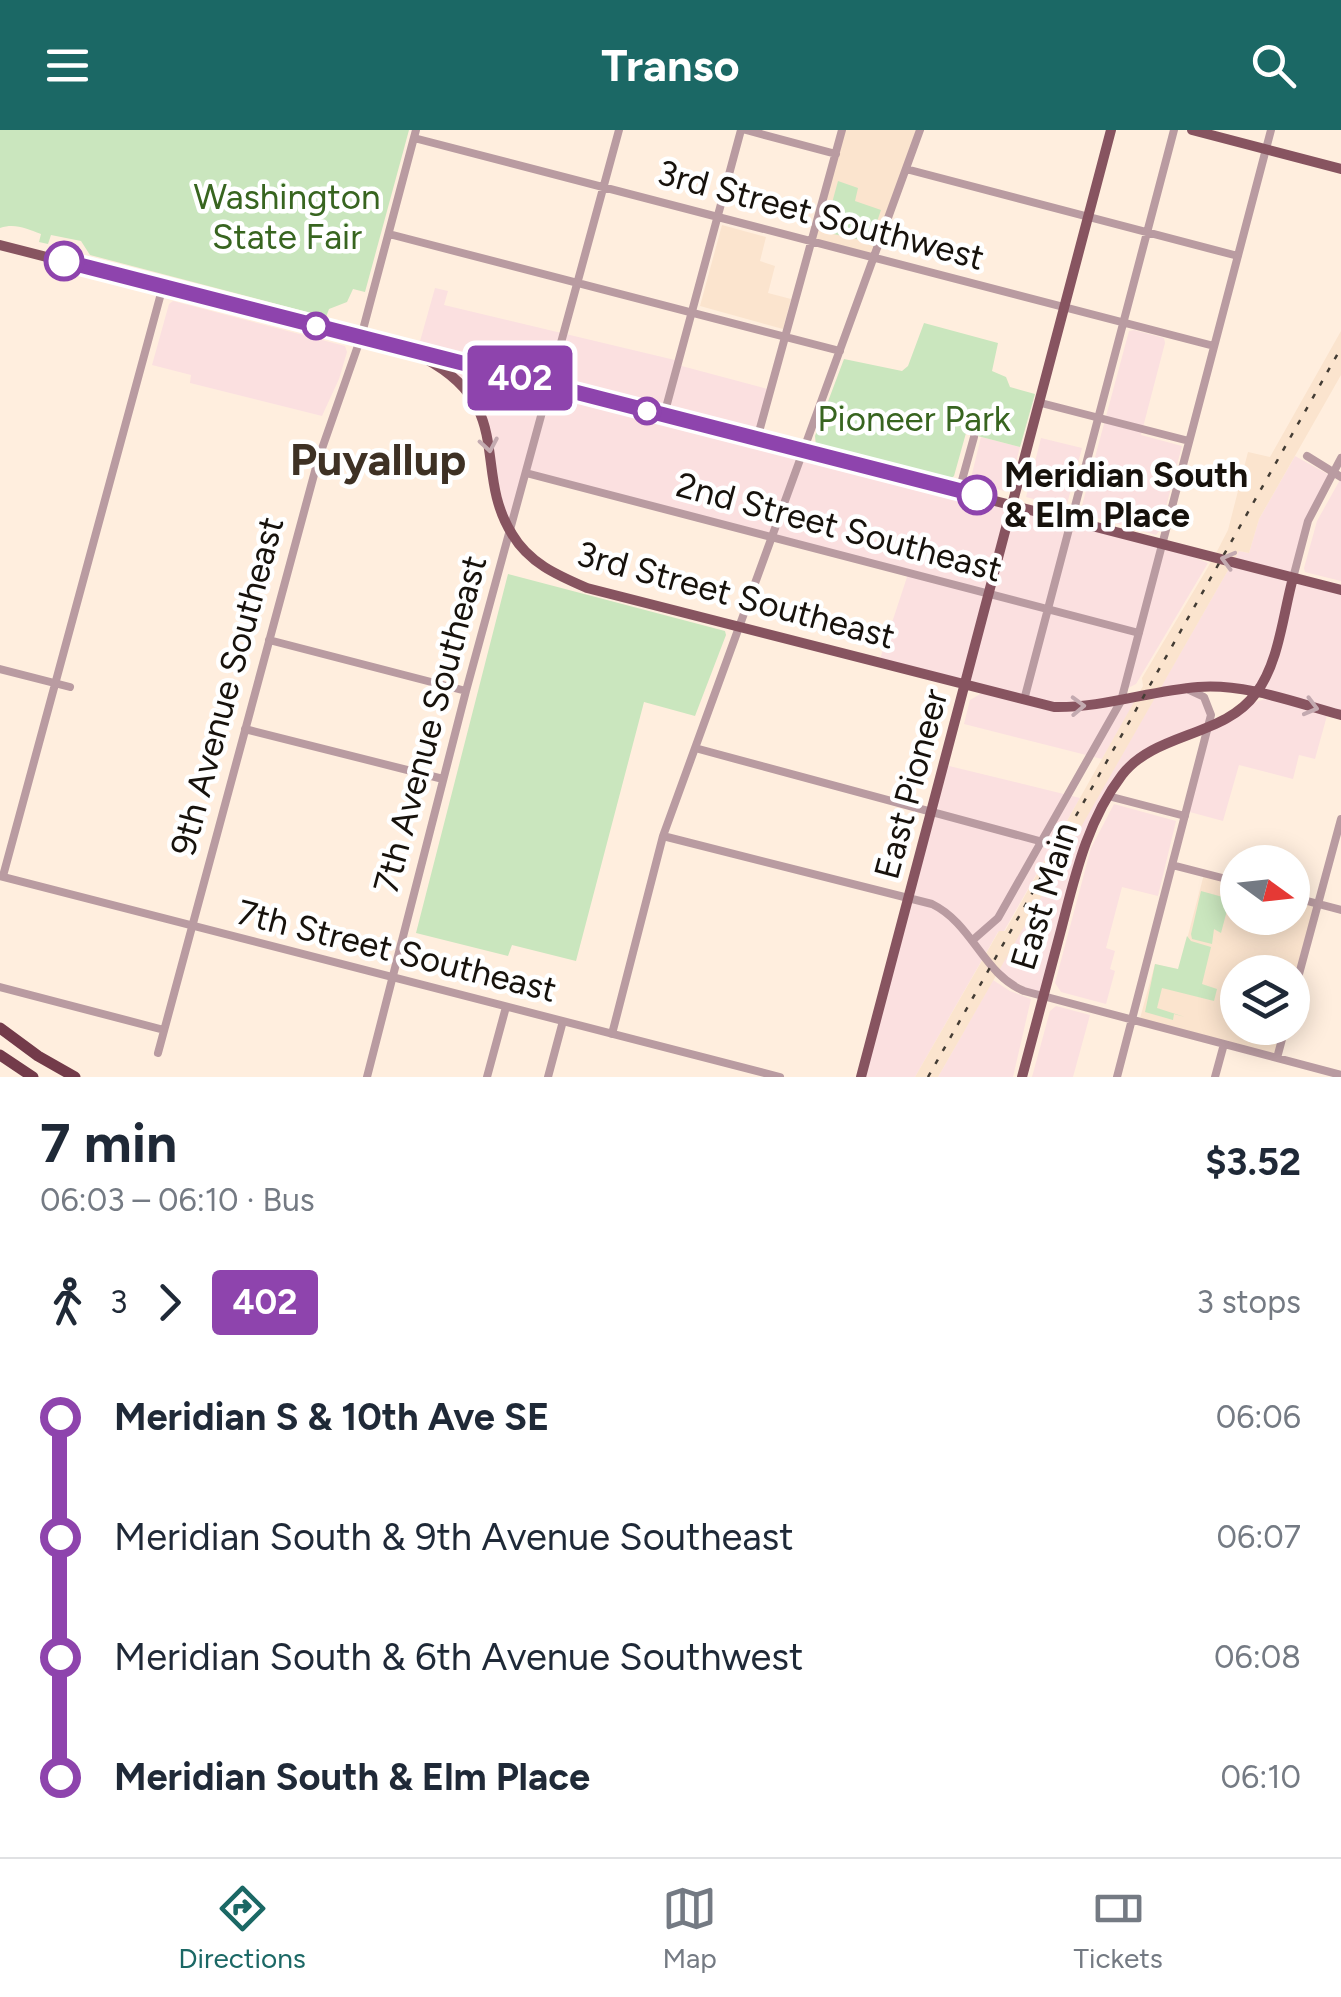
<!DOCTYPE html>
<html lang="en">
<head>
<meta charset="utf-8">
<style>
	:root { --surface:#fff; --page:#f2f2f3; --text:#1f2937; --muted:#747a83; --line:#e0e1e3; --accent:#1b6865 }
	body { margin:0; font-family:Figtree,sans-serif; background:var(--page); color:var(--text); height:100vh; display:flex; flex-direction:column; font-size:38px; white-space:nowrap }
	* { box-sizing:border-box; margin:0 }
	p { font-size:32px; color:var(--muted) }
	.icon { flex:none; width:55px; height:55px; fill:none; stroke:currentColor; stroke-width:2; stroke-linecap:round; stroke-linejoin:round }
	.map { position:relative; height:947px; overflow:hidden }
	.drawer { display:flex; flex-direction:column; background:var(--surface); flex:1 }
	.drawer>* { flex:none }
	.badge { padding:0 20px; border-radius:8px; font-size:35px; line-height:65px }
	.needle { width:65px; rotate:105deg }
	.tools { position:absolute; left:1220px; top:715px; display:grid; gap:20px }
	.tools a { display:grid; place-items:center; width:90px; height:90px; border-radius:50%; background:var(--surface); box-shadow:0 5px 25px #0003; font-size:50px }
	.map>.badge { position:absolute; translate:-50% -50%; box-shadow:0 0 0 5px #fff }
	.legs { display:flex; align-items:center; gap:15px; height:110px; padding:0 40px; font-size:32px }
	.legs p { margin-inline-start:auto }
	.headline { display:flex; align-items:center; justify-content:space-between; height:170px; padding:0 40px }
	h1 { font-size:55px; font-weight:700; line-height:75px }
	ul { padding:0 40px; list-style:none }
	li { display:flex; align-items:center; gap:35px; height:120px; font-size:38px }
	li i { display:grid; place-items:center; width:15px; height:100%; margin:0 12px; background:currentColor }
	li i::after { content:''; width:25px; height:25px; margin:-12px; border:8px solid; border-radius:50%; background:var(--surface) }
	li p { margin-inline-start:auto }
	li:first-child i { background:linear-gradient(#0000 50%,currentColor 0) }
	li:last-child i { background:linear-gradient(currentColor 50%,#0000 0) }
	header { display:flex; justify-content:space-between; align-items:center; height:130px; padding:0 40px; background:var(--accent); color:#fff; font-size:45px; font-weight:700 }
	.tab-bar { display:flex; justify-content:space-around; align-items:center; height:140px; border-top:2px solid var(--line); background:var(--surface); font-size:28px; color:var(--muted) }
	.tab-bar a { display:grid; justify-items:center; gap:5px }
	.tab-bar .on { color:var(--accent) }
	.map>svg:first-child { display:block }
	.commercial { fill:#fbe0e0; fill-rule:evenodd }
	.built { fill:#fbe4ce }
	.green { fill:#cae6be }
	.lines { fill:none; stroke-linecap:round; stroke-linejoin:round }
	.minor { stroke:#b99ba1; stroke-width:8 }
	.major { stroke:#875460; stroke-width:10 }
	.highway { stroke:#733b4a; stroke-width:11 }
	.rail { stroke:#433c34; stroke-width:2.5; stroke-dasharray:5 10; stroke-linecap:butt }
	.oneway { stroke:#c3aab0 }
	.line-1-casing { stroke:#fff; stroke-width:22 }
	.line-1 { stroke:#8e44ad; stroke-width:15 }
	.stop-1-dot { fill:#fff; stroke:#8e44ad; stroke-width:5 }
	.labels { text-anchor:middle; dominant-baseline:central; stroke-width:9; stroke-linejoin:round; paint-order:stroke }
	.park-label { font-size:35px; fill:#386520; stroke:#fff }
	.street-label { font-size:35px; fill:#17120c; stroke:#fff }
	.stop-label { font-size:35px; font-weight:bold; fill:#17120c; stroke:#fff; text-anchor:start }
	.district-label { font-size:45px; font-weight:bold; fill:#3e3124; stroke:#fff }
</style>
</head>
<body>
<header><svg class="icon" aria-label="menu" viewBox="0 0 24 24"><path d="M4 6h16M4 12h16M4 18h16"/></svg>Transo<svg class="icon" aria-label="search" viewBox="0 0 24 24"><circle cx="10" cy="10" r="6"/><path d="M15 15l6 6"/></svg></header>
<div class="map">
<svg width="1341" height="947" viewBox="0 0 1341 947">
	<rect width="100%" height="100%" fill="#ffeede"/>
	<path class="commercial" d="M 435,158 L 448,161 L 444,175 L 679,231 L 678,235 L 771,260 L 758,308 L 1162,414 L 1208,433 L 1136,554 L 1124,560 L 1122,571 L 1137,568 L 1102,629 L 964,594 L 970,570 L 982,563 L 879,532 L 908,444 L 526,343 L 509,400 L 488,305 L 466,261 L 417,222 Z
		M 173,171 L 345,216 L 347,222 L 339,249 L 322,286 L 190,253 L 191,245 L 152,235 L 169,174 Z
		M 1134,200 L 1164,208 L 1165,213 L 1141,305 L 1182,316 L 1160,400 L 1156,405 L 1080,383 L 1129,201 Z
		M 981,307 L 1020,317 L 1008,362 L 970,352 Z
		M 1041,308 L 1082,318 L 1066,378 L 1026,367 Z
		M 1295,326 L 1331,346 L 1317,370 L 1293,447 L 1341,460 L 1341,585 L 1328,582 L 1315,629 L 1299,625 L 1293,649 L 1239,635 L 1223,691 L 1186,681 L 1208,595 L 1132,634 L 1087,709 L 1043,867 L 997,842 L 1239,421 L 1249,423 L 1259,389 ZM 1188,559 L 1257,563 L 1271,568 L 1258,571 L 1209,593 L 1207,571 Z
		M 1341,348 L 1341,451 L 1305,442 L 1304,438 L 1317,391 Z
		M 945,635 L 1080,668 L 1004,801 L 998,802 L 915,947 L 861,947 Z
		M 1114,674 L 1176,691 L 1158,766 L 1122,757 L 1106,818 L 1115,821 L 1110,839 L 1115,841 L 1106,874 L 1061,862 L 1055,853 L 1091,718 Z
		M 993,850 L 1010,861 L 1031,869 L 1013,947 L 938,947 Z
		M 1056,876 L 1090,885 L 1073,947 L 1032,947 L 1050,881 Z"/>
	<path class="built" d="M 842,0 L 920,0 L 874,127 L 812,111 Z
		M 722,95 L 766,107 L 760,131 L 775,136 L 768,163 L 791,169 L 783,199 L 700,176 Z
		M 1341,201 L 1341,245 L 1259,389 L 1249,423 L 1239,421 L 938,947 L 915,947 L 999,801 L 1005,801 L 1143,556 L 1142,548 L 1214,427 L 1228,400 L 1248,322 L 1270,327 Z
		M 1204,744 L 1237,752 L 1238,788 L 1292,788 L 1293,767 L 1318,774 L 1293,870 L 1292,842 L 1238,842 L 1238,898 L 1285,898 L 1277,928 L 1139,892 L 1155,834 L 1179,840 Z"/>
	<path class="green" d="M 0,0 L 409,0 L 365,162 L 353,159 L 347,172 L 329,179 L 326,187 L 90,125 L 81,111 L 51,105 L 48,114 L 39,112 L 41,104 C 26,99 16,93 0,98 Z
		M 838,51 L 858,58 L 855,71 L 881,80 L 870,112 L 824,102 Z
		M 924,193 L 998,213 L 992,241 L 1006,247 L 1010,257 L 1035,264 L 1020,317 L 966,303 L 954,346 L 948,351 L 816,316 L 815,306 L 844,229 L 902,241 L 908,236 Z
		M 508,444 L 725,501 L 726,505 L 695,586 L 644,572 L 576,831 L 512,815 L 508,826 L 416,803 Z
		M 1201,761 L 1230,769 L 1221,803 L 1214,799 L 1212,814 L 1192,809 L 1191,804 Z
		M 1187,806 L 1191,811 L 1211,817 L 1202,854 L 1217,859 L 1214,871 L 1162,858 L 1157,878 L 1185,887 L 1174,884 L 1173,890 L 1145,882 L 1155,834 L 1178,839 Z"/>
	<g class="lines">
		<path class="minor" d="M 746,0 L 836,24
			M 414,8 L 1214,216
			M 906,39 L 1238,126
			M 389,104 L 840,221
			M 1041,273 L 1189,311
			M 664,285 L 741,0
			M 757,309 L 842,0
			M 1307,326 L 1341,347
			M 526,343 L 1139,503
			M 959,361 L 974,307
			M 1293,448 L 1308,391 L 1341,328
			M 269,510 L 466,561
			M 0,539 L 70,557
			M 1024,570 L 1174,0
			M 245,599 L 443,649
			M 695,618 L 1043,712
			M 1108,666 L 1185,686
			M 663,706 L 932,774 C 973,794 983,844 1024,861 L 1341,945
			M 1172,735 L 1238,752
			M 0,746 L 780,947
			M 3,746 L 163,156
			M 1292,767 L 1341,780
			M 974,809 L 998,788 L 1121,571 L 1271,0
			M 0,857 L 164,900
			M 1292,870 L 1341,689
			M 612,904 L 663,706 L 920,0
			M 158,923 L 318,330 L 361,207 L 416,0
			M 1277,928 L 1285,898
			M 367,947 L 466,561 L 619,0
			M 487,947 L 506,877
			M 548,947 L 563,891
			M 1117,947 L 1211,585 L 1204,567 L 1189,560
			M 1215,947 L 1224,914"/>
		<path class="major" d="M 1192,0 L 1341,39
			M 0,115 L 1341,460
			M 426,229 C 516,278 472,340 512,404 C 529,433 557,445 587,458 L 1054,577 C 1103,578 1149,561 1198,557 C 1245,553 1296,573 1341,585
			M 861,947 L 1111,0
			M 1022,947 C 1035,898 1048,849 1061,800 C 1075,746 1087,691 1122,645 C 1155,602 1225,607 1256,563 C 1279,533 1283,484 1293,448"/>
		<path class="highway" d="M 0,898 L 38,926 L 75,947
			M 0,925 L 33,947"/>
		<path class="rail" d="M 928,947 L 1341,218"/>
	</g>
	<defs><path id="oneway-chevron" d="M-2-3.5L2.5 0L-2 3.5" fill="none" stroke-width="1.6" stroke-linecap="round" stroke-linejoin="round" transform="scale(2.5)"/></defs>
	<g class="oneway">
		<use href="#oneway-chevron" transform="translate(489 315) rotate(80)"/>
		<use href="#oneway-chevron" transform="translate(1228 430) rotate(-165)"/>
		<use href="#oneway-chevron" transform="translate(1078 576) rotate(-2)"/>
		<use href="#oneway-chevron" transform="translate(1311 577) rotate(15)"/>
	</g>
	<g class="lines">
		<g class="line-1-casing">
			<path id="line-1" d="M 64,131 L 977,365"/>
		</g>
		<use href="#line-1" class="line-1"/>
	</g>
	<g class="stop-1-dot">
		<circle cx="64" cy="131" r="18"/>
		<circle cx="316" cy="196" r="12"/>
		<circle cx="647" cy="281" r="12"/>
		<circle cx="977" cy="365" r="18"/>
	</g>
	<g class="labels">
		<g class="park-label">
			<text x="287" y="67">Washington<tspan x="287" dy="40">State Fair</tspan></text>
			<text x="914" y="289">Pioneer Park</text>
		</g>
		<g class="street-label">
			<text transform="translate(821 85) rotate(15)">3rd Street Southwest</text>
			<text transform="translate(839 397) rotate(15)">2nd Street Southeast</text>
			<text transform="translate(736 465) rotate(15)">3rd Street Southeast</text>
			<text transform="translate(227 556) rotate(-75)">9th Avenue Southeast</text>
			<text transform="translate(430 594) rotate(-75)">7th Avenue Southeast</text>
			<text transform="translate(911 654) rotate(-75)">East Pioneer</text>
			<text transform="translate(1044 766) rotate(-73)">East Main</text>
			<text transform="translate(397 821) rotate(14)">7th Street Southeast</text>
		</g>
		<g class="stop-label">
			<text x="1004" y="345">Meridian South<tspan x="1004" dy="40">&amp; Elm Place</tspan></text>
		</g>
		<g class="district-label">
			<text x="378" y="329">Puyallup</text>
		</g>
	</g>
</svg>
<div class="tools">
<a><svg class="needle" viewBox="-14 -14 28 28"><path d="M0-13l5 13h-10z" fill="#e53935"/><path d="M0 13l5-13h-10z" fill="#747a83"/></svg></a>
<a><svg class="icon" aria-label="layers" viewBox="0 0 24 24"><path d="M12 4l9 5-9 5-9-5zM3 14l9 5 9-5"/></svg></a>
</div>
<b class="badge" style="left:520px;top:248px;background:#8e44ad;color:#fff">402</b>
</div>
<section class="drawer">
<div class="headline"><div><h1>7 min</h1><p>06:03 – 06:10 · Bus</p></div><b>$3.52</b></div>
<div class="legs"><svg class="icon" aria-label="walk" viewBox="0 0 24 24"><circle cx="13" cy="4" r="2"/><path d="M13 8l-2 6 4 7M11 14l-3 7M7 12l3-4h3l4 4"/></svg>3<svg class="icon" aria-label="forward" viewBox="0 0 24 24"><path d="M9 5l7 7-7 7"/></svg><b class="badge" style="background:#8e44ad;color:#fff">402</b><p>3 stops</p></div>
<ul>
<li><i style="color:#8e44ad"></i><b>Meridian S &amp; 10th Ave SE</b><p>06:06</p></li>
<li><i style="color:#8e44ad"></i><span>Meridian South &amp; 9th Avenue Southeast</span><p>06:07</p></li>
<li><i style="color:#8e44ad"></i><span>Meridian South &amp; 6th Avenue Southwest</span><p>06:08</p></li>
<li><i style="color:#8e44ad"></i><b>Meridian South &amp; Elm Place</b><p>06:10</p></li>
</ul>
</section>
<nav class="tab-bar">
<a class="on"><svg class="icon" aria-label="directions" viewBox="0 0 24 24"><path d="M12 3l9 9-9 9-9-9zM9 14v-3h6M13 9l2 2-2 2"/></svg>Directions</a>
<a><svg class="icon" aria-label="map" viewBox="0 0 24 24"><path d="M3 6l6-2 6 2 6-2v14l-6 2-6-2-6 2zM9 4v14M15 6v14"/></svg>Map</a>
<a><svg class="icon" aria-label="tickets" viewBox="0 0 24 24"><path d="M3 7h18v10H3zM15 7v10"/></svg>Tickets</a>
</nav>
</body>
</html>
